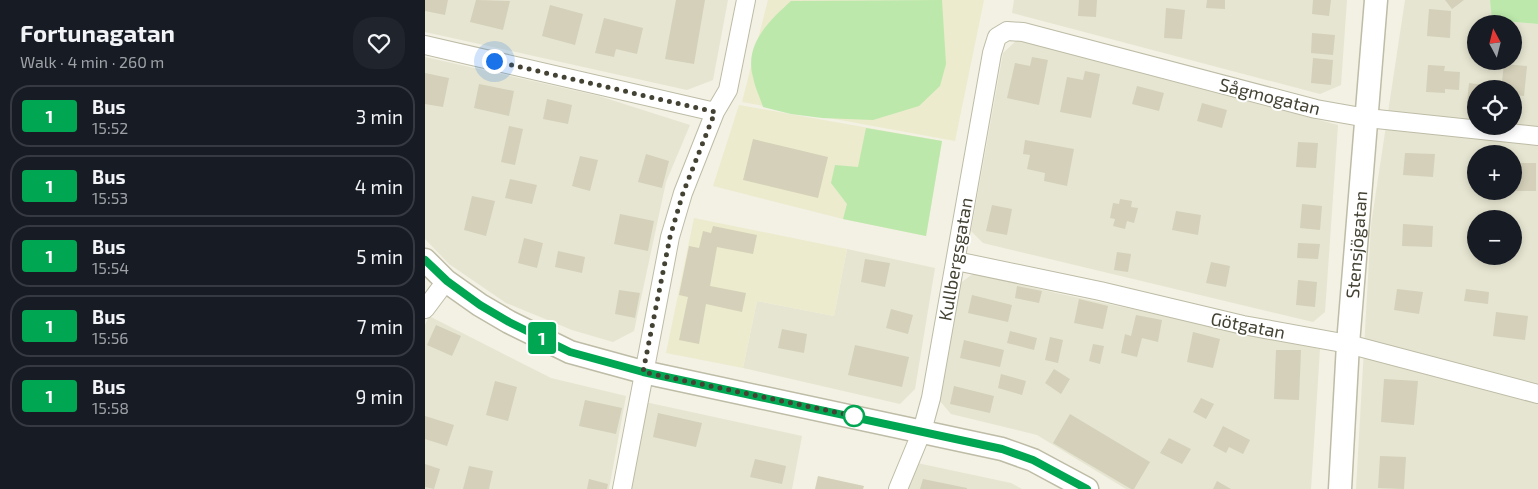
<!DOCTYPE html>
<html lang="en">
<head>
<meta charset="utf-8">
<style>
	:root { --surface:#171b24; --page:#20242c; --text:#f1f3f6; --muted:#9ea1a6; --line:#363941 }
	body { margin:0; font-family:"Exo 2",sans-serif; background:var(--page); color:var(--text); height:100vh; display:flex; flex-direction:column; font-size:19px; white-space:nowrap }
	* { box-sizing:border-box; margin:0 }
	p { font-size:16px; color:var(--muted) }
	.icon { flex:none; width:28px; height:28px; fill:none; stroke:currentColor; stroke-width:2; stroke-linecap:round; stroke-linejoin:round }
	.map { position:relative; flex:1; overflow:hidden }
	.drawer { display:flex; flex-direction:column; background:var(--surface); width:425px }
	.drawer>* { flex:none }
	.badge { padding:0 10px; border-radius:4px; font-size:18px; line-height:32px }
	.needle { width:32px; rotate:353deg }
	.buttons { position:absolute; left:1042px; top:15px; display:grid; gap:10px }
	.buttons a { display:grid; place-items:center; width:55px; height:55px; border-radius:50%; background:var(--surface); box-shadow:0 2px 8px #0003; font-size:25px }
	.you { position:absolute; width:25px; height:25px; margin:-12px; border:4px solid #fff; border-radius:50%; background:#1a73e8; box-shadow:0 0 0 8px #1a73e833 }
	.map>.badge { position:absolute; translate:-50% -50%; box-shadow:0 0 0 2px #fff }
	.round { display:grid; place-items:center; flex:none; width:52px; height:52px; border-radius:20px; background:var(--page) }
	.overview { display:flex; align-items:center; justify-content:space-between; height:85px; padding:0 20px }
	h1 { font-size:24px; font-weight:700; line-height:38px }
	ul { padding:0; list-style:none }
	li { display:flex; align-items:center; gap:15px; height:62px; margin:0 10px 8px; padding:0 10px; border:2px solid var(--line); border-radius:20px }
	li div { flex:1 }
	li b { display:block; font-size:19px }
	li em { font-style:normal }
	li .badge { min-width:55px; font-weight:700; text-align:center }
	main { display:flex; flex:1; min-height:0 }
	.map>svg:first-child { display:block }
	.residential { fill:#e6e5d1; fill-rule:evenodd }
	.education { fill:#ecebcd }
	.green { fill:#bce8ab }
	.building { fill:#d4d0b9 }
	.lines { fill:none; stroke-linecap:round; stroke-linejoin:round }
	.minor-casing { stroke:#bebca6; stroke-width:20 }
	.tertiary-casing { stroke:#bebca6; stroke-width:25 }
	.minor { stroke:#fff; stroke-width:18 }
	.tertiary { stroke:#fff; stroke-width:22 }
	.line-casing { stroke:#fff; stroke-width:11 }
	.line { stroke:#00a651; stroke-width:8 }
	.walk { stroke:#444233; stroke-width:5; stroke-dasharray:0 9 }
	.stop-dot { fill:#fff; stroke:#00a651; stroke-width:2.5 }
	.labels { text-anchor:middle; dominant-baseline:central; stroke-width:4; stroke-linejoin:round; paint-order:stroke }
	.street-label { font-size:18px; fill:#444233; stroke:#fff }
</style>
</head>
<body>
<main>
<section class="drawer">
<div class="overview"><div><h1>Fortunagatan</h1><p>Walk · 4 min · 260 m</p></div><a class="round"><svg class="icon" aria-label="heart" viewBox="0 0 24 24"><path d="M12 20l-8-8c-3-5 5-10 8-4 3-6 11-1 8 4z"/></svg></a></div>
<ul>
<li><span class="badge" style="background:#00a651;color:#fff">1</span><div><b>Bus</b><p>15:52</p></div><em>3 min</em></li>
<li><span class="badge" style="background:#00a651;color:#fff">1</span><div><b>Bus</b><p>15:53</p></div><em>4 min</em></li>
<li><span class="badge" style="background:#00a651;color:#fff">1</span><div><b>Bus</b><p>15:54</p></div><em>5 min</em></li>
<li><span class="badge" style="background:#00a651;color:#fff">1</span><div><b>Bus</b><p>15:56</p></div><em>7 min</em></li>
<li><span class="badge" style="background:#00a651;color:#fff">1</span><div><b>Bus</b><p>15:58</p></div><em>9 min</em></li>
</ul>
</section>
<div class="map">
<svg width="1113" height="489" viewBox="0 0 1113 489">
	<rect width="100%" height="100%" fill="#f2f1e3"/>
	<path class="residential" d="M 0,0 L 303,0 L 288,80 L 262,90 L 0,32 Z
		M 589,0 L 922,0 L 916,85 L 895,94 L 587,13 Z
		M 980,0 L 1065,0 L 1068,20 L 1113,24 L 1113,489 L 931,489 L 946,225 ZM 1051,24 L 1089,24 L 1089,61 L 1051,61 ZM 1051,89 L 1089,89 L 1089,126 L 1051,126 ZM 1051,154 L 1089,154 L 1089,191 L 1051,191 ZM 1051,219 L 1089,219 L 1089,256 L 1051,256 Z
		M 592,40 L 913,125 L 900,312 L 888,322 L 558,243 L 546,231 L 578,53 Z
		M 0,57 L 174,96 L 265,125 L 241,182 L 209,331 L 188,342 L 147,330 L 81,303 L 24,264 L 0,239 Z
		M 422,249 L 510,268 L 490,389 L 475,404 L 318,368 L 332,301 L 409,316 Z
		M 549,273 L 631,293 L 895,349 L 886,489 L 701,489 L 612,435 L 526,414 L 514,400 L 534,284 Z
		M 4,316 L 126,378 L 201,396 L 184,489 L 0,489 L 0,325 Z
		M 220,402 L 377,436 L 367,489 L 205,489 Z
		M 492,463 L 586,483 L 597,489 L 482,489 Z"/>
	<path class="education" d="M 343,0 L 559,0 L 530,141 L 317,102 Z
		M 314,105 L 517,141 L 501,236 L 418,219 L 288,186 Z
		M 269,218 L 422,249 L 409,316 L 332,301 L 318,368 L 241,353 Z"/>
	<path class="green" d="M 517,0 L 521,64 L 515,86 L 494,106 L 448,120 L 397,118 L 366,114 L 338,107 C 335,97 330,88 328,77 C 319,44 344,21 366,1 Z
		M 1065,0 L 1113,0 L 1113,24 L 1067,20 Z
		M 441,128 L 517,141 L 501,236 L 418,219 L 422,204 L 406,183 L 410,165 L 433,167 Z"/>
	<path class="building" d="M 0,0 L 23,0 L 20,15 L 0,11 Z
		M 51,0 L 85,1 L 78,30 L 45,22 Z
		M 251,0 L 280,0 L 269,64 L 240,59 Z
		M 654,0 L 672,0 L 671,17 L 653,16 Z
		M 782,0 L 800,0 L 800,9 L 781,8 Z
		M 888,0 L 906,0 L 904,16 L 887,14 Z
		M 1020,0 L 1039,0 L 1027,9 Z
		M 125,5 L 158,14 L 150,45 L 117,36 Z
		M 741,8 L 760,10 L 757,39 L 739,38 Z
		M 1004,9 L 1026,11 L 1025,38 L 1002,36 Z
		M 179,18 L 218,28 L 212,54 L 191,49 L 189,57 L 170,53 Z
		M 887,33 L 910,35 L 908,55 L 886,53 Z
		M 607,57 L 623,60 L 614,105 L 582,98 L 590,63 L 605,66 Z
		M 888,58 L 908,60 L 906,85 L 886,83 Z
		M 1079,64 L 1102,66 L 1099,96 L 1089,95 L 1089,89 L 1076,89 Z
		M 1003,65 L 1020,66 L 1019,71 L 1035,72 L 1034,90 L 1020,89 L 1020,93 L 1001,92 Z
		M 660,71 L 675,74 L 666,118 L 635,112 L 642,77 L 658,80 Z
		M 0,73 L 24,78 L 18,107 L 0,104 Z
		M 1044,83 L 1058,85 L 1058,89 L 1051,89 L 1051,103 L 1042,102 Z
		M 54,84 L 89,91 L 84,116 L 49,108 Z
		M 712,86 L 739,93 L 734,111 L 707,104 Z
		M 122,99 L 147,105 L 143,124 L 118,119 Z
		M 777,103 L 802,110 L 797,128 L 772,121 Z
		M 84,126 L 98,129 L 90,165 L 76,162 Z
		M 328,139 L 403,157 L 393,198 L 318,180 Z
		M 600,140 L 649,149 L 642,186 L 619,181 L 620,173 L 602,169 L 605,155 L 598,154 Z
		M 873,142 L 893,143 L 891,168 L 871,167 Z
		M 980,153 L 1010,154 L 1008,177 L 978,175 Z
		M 221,154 L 244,161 L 237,188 L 213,182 Z
		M 155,156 L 173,160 L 165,191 L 147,186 Z
		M 1089,163 L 1111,163 L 1111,191 L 1089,191 Z
		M 85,179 L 112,185 L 107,204 L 80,198 Z
		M 47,196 L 70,201 L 61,236 L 39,230 Z
		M 695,199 L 707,201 L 706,207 L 713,208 L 709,223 L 702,221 L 700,229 L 688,226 L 690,219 L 685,218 L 688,203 L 694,204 Z
		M 877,204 L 897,206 L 895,230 L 875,228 Z
		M 567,205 L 587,209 L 582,235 L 561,231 Z
		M 751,211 L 776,215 L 773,235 L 747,230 Z
		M 195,214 L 229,221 L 223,251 L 189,244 Z
		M 978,224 L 1008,226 L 1007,247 L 977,246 Z
		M 288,226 L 332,235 L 328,254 L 292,247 L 285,286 L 321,293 L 317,312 L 281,304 L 274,344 L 254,340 L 263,297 L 254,295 L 264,246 L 274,248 L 278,231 L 286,233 Z
		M 99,238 L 118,243 L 112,268 L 93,263 Z
		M 873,243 L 895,244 L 893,259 L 872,258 Z
		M 133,251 L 160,257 L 157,273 L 130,267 Z
		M 692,252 L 706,254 L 703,272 L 689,270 Z
		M 440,259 L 465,263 L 460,287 L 436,282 Z
		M 786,262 L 805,266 L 801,287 L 781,283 Z
		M 873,280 L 892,282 L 890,307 L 871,305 Z
		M 592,286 L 617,291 L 614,303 L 590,298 Z
		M 972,289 L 998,292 L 994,314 L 969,310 Z
		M 1041,289 L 1064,292 L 1063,304 L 1039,301 Z
		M 194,290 L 215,293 L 210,318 L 190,314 Z
		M 547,295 L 587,305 L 583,322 L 543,313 Z
		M 654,299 L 683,306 L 678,329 L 649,323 Z
		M 466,309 L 488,315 L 483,334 L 461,328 Z
		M 1071,312 L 1103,316 L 1100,340 L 1068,336 Z
		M 711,315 L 737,320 L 733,342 L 717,338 L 712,357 L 696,353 L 700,334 L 706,336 Z
		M 11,325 L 36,336 L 27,356 L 2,345 Z
		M 357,329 L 382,334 L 379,353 L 353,348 Z
		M 585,331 L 612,338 L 609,350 L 582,343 Z
		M 768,332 L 795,339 L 788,368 L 762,362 Z
		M 625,337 L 638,340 L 633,363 L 620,360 Z
		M 539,340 L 579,350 L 575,367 L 535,358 Z
		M 668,344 L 679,346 L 675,364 L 664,361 Z
		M 430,345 L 484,357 L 477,387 L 423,375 Z
		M 851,350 L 876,350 L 874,400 L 849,399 Z
		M 629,369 L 645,379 L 636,394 L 620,383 Z
		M 576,374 L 601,381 L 597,395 L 573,388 Z
		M 959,379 L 993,381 L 989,425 L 956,422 Z
		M 70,381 L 92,387 L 83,421 L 61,415 Z
		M 529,386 L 569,396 L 565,413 L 525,404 Z
		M 776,398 L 789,404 L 781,419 L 768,412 Z
		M 160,400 L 197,408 L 191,434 L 154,426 Z
		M 233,413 L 277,423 L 271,447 L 228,437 Z
		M 645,414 L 725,462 L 709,489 L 706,489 L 628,443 Z
		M 0,416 L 29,425 L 22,446 L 0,439 Z
		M 798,426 L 825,440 L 818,454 L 804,447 L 801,453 L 788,446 Z
		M 744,438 L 766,449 L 757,464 L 735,453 Z
		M 955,456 L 981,457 L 979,489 L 953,488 Z
		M 330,459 L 361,466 L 357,484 L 325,477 Z
		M 0,464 L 15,469 L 9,489 L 0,487 Z
		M 44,466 L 68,471 L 64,489 L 38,489 Z
		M 393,476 L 439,486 L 438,489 L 390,489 Z
		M 164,479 L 183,484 L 182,489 L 162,489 Z
		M 498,479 L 542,488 L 542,489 L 495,489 Z
		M 792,481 L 806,489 L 788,489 Z"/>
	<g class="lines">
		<g class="minor-casing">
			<path id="minor" d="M 0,45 L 290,112
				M 531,261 L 675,291 L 818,325 L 923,344 L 1113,394
				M 0,309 L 21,281
				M 197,489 L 245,237 L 258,193 L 290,112 L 303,90 L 321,0
				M 473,489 L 497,431 L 506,398 L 567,53 L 572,37 L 582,31 L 598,32 L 891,109 L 942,118 L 1113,136"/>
		</g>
		<g class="tertiary-casing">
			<g id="tertiary">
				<path d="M 0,260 L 21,281 L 55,305 L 84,322 L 145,352 L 218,372 L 577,449 L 608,460 L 662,489"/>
				<path id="s1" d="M 915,489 L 923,344 L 951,0"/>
			</g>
		</g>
		<use href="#minor" class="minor"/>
		<use href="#tertiary" class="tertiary"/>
	</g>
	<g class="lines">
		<g class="line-casing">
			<path id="line" d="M 0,260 L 22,281 L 55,305 L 84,322 L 145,352 L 218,372 L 577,449 L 608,460 L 662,489"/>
		</g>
		<use href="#line" class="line"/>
		<path class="walk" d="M 69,61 L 290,112 L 258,193 L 245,237 L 218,372 L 429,416"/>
	</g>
	<circle class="stop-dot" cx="429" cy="416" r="10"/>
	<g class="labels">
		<g class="street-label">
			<text transform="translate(845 96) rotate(14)">Sågmogatan</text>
			<text stroke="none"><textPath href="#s1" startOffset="245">Stensjögatan</textPath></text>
			<text transform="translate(530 259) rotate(-80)">Kullbergsgatan</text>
			<text transform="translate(823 325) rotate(11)">Götgatan</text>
		</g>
	</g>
</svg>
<div class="buttons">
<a><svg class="needle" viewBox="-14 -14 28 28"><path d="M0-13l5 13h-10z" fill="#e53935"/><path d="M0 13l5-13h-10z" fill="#9ea1a6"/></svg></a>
<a><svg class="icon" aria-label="locate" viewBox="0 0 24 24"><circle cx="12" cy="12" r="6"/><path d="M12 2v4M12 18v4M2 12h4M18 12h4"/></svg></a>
<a>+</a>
<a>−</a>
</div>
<div class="you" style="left:69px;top:61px"></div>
<b class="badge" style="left:117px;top:338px;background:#00a651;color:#fff">1</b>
</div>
</main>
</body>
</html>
